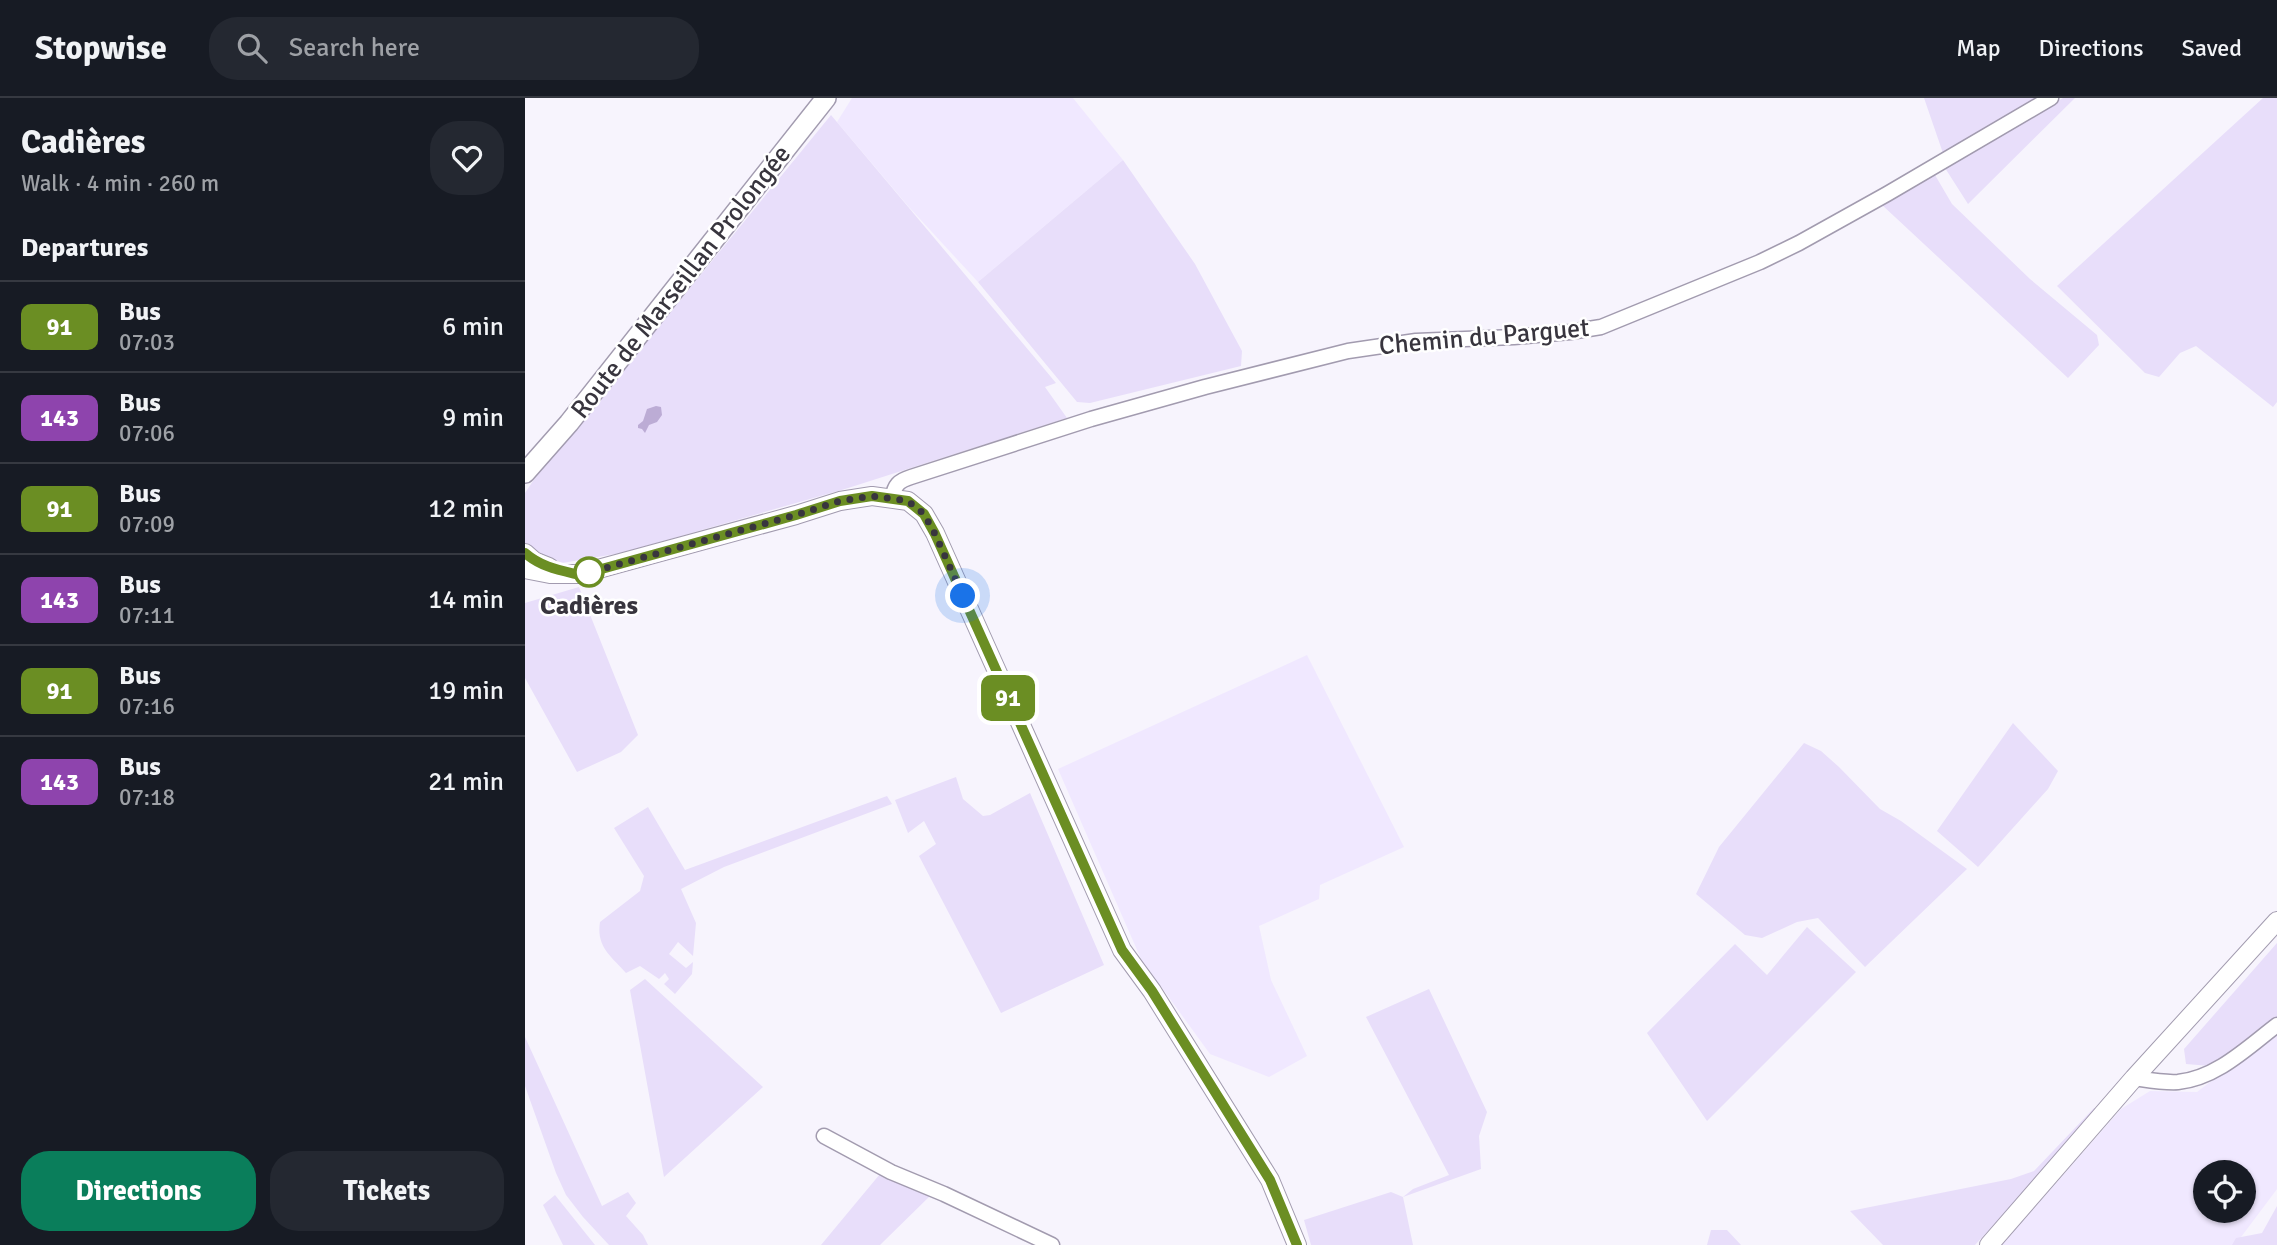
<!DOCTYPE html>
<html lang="en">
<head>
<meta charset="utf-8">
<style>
	:root { --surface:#171b24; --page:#242831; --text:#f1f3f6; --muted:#9ea1a6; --line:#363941; --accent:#0a7e5b }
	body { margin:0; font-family:Signika,sans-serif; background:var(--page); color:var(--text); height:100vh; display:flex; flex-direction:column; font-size:26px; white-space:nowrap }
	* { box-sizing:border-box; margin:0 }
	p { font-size:23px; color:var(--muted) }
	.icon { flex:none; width:38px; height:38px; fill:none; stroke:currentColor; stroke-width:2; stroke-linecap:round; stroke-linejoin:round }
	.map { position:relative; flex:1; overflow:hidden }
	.details { display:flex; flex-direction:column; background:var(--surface); width:525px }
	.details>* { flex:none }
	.badge { padding:0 14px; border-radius:10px; font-size:24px; line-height:46px }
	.controls { position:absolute; left:1668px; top:1062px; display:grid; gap:14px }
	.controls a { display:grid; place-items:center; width:63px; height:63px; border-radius:50%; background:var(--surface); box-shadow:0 2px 5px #0004; font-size:35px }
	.you { position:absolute; width:35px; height:35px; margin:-18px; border:5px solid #fff; border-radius:50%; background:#1a73e8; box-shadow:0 0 0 10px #1a73e833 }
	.map>.badge { position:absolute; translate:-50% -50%; box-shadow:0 0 0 4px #fff }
	h2 { padding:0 21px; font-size:26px; line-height:63px }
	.round { display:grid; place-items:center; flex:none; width:74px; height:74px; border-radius:28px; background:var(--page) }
	.overview { display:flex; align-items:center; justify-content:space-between; height:119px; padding:0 21px }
	h1 { font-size:33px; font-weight:700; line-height:52px }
	.cta { display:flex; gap:14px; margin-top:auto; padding:14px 21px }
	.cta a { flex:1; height:80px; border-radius:28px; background:var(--accent); color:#fff; font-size:28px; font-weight:700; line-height:80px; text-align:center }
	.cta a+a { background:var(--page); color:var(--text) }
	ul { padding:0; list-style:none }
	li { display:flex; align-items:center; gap:21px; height:91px; padding:0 21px; border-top:2px solid var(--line) }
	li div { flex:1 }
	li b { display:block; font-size:26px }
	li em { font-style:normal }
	li .badge { min-width:77px; font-weight:700; text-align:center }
	header { display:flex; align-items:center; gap:42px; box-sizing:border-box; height:98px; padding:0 35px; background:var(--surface); border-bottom:2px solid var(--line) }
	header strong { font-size:33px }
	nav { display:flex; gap:38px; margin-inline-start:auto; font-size:24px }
	.search { width:490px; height:63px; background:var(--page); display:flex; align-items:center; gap:18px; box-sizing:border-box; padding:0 24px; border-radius:28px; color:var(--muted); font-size:26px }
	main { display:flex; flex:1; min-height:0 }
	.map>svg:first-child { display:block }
	.built { fill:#f0e8ff; fill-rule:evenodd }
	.green { fill:#e8defa }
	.water { fill:#bcacd5 }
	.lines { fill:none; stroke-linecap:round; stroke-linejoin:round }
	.minor-casing { stroke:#a29baf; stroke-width:17 }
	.tertiary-casing { stroke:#a29baf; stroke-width:20 }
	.secondary-casing { stroke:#a29baf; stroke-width:22 }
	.minor { stroke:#fff; stroke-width:14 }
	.tertiary { stroke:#fff; stroke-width:18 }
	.secondary { stroke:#fff; stroke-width:19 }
	.line-casing { stroke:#fff; stroke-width:16 }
	.line { stroke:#6b8e23; stroke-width:10 }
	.walk { stroke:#38353e; stroke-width:7; stroke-dasharray:0 12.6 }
	.stop-dot { fill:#fff; stroke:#6b8e23; stroke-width:3.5 }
	.labels { text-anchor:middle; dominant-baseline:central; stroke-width:5; stroke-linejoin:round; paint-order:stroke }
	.street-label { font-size:26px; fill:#38353e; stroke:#fff }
	.stop-label { font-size:26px; font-weight:bold; fill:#38353e; stroke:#fff }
</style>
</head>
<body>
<header>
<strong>Stopwise</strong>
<div class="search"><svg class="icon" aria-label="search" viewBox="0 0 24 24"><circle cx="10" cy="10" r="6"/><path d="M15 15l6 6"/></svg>Search here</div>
<nav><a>Map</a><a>Directions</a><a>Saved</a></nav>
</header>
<main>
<section class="details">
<div class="overview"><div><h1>Cadières</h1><p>Walk · 4 min · 260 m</p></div><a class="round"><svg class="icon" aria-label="heart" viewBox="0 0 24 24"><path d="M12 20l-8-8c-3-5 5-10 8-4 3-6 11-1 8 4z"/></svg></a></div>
<h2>Departures</h2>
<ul>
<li><span class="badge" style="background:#6b8e23;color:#fff">91</span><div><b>Bus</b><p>07:03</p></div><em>6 min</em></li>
<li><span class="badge" style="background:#8e44ad;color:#fff">143</span><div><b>Bus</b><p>07:06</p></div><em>9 min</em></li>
<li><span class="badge" style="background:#6b8e23;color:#fff">91</span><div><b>Bus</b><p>07:09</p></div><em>12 min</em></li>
<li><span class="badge" style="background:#8e44ad;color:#fff">143</span><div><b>Bus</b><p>07:11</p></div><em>14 min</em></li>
<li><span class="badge" style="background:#6b8e23;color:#fff">91</span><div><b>Bus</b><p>07:16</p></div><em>19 min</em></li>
<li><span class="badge" style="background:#8e44ad;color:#fff">143</span><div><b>Bus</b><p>07:18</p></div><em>21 min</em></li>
</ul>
<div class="cta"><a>Directions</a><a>Tickets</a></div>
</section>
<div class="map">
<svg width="1752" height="1147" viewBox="0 0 1752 1147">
	<rect width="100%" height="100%" fill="#f7f4fd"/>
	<path class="built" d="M 327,0 L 548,0 L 598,62 L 453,184 L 383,108 L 312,24 Z
		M 782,557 L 879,749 L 795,787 L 794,801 L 734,828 L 746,882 L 782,958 L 744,979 L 685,956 L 616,861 L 533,671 Z
		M 1752,933 L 1752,1091 L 1710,1147 L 1477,1147 L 1596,1011 L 1625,993 L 1672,994 ZM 1680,1074 L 1718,1074 L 1718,1113 L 1680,1113 Z"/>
	<path class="green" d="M 1399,0 L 1517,0 L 1419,58 Z
		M 1538,0 L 1550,0 L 1443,106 L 1420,70 Z
		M 1738,0 L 1752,0 L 1752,304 L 1748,309 L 1671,248 L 1655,255 L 1634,279 L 1620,275 L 1532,188 Z
		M 306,17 L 531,285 L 520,289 L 542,320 L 320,391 L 96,455 L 37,465 L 13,460 L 0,448 L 0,395 L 10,380 Z
		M 598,62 L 670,166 L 717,253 L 716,268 L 565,305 L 552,304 L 453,184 Z
		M 1410,77 L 1427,106 L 1505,181 L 1572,237 L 1574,247 L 1543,280 L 1356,106 Z
		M 54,489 L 113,637 L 96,654 L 52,674 L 0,580 L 0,505 Z
		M 1488,625 L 1533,673 L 1523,691 L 1453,769 L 1412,733 Z
		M 1279,645 L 1296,653 L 1314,669 L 1355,711 L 1376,723 L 1442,771 L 1340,869 L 1293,820 L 1272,824 L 1237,840 L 1220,837 L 1171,796 L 1194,749 Z
		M 431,679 L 438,701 L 458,718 L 465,717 L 505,695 L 579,867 L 476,915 L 394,758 L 411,746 L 399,723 L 383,735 L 370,702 Z
		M 362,698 L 367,706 L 199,769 L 156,791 L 171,825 L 168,858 L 153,844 L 144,856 L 161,870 L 168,864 L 167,876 L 150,896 L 139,886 L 144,881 L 140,875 L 134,881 L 115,868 L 101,875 C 86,858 71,849 75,824 L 115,793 L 119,778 L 89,730 L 123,709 L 160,772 Z
		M 1282,829 L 1331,874 L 1182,1023 L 1122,935 L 1210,846 L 1242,877 Z
		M 1752,845 L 1752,921 L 1685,968 L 1661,966 L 1659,951 Z
		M 120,881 L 238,989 L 139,1079 L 105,892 Z
		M 904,891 L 962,1014 L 954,1038 L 956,1071 L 878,1099 L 888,1147 L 786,1147 L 779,1122 L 866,1094 L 878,1099 L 888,1091 L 924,1077 L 841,919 Z
		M 0,939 L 77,1108 L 103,1094 L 111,1105 L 101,1118 L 118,1137 L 123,1147 L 84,1147 L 58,1119 L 41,1097 L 31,1075 L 0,988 Z
		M 1569,1010 L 1576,1011 L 1450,1147 L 1358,1147 L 1325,1113 L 1486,1081 L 1509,1073 Z
		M 355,1076 L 406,1097 L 355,1147 L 296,1147 Z
		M 30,1097 L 70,1147 L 38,1147 L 18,1107 Z
		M 1752,1108 L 1752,1147 L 1707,1147 L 1711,1140 L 1737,1135 Z
		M 1186,1132 L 1202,1132 L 1216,1147 L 1182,1147 Z"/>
	<path class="water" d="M 131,308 L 136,309 L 137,317 L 132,324 L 124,327 L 120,335 L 117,331 L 113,330 L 113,327 L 118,323 L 122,311 Z"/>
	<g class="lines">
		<g class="minor-casing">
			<path id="minor" d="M 367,400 C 370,387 373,383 386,379 L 566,321 L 680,289 L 823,253 L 891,243 L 989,239 L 1045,234 L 1076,229 L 1235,164 L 1274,145 L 1362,96 L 1526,0
				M 1609,980 C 1623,982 1639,985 1653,984 C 1692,980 1723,949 1752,927
				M 299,1038 L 366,1074 L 419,1096 L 527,1147"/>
		</g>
		<g class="tertiary-casing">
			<path id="tertiary" d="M 0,455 L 9,463 L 24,469
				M 0,471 L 25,476 L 55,476 L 271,417 L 315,403 L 347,398 L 383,403 L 399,416 L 410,435 L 597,852 L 627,893 L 745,1082 L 772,1147
				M 1464,1147 L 1609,980 L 1752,823"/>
		</g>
		<g class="secondary-casing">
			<path id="secondary" d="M 0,375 L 44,325 L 301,0"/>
		</g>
		<use href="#minor" class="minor"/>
		<use href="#tertiary" class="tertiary"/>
		<use href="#secondary" class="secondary"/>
	</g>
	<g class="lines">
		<g class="line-casing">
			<path id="line" d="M 0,455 C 16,469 34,472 55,477 L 271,417 L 315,403 L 347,398 L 383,403 L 399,416 L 410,436 L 597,852 L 627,893 L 745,1082 L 772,1147"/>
		</g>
		<use href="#line" class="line"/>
		<path class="walk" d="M 64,474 L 55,477 L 271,417 L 315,403 L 347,398 L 383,403 L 399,416 L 410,436 L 438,498"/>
	</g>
	<circle class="stop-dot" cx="64" cy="474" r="14"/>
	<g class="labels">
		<g class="street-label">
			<text transform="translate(156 184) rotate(-52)">Route de Marseillan Prolongée</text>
			<text transform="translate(959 239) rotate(-5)">Chemin du Parguet</text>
		</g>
		<g class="stop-label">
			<text x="64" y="508">Cadières</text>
		</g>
	</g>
</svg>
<div class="controls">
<a><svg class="icon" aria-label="locate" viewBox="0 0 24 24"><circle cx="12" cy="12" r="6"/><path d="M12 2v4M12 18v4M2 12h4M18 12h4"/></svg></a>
</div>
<div class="you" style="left:438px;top:498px"></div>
<b class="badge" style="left:483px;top:600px;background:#6b8e23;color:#fff">91</b>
</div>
</main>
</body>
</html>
